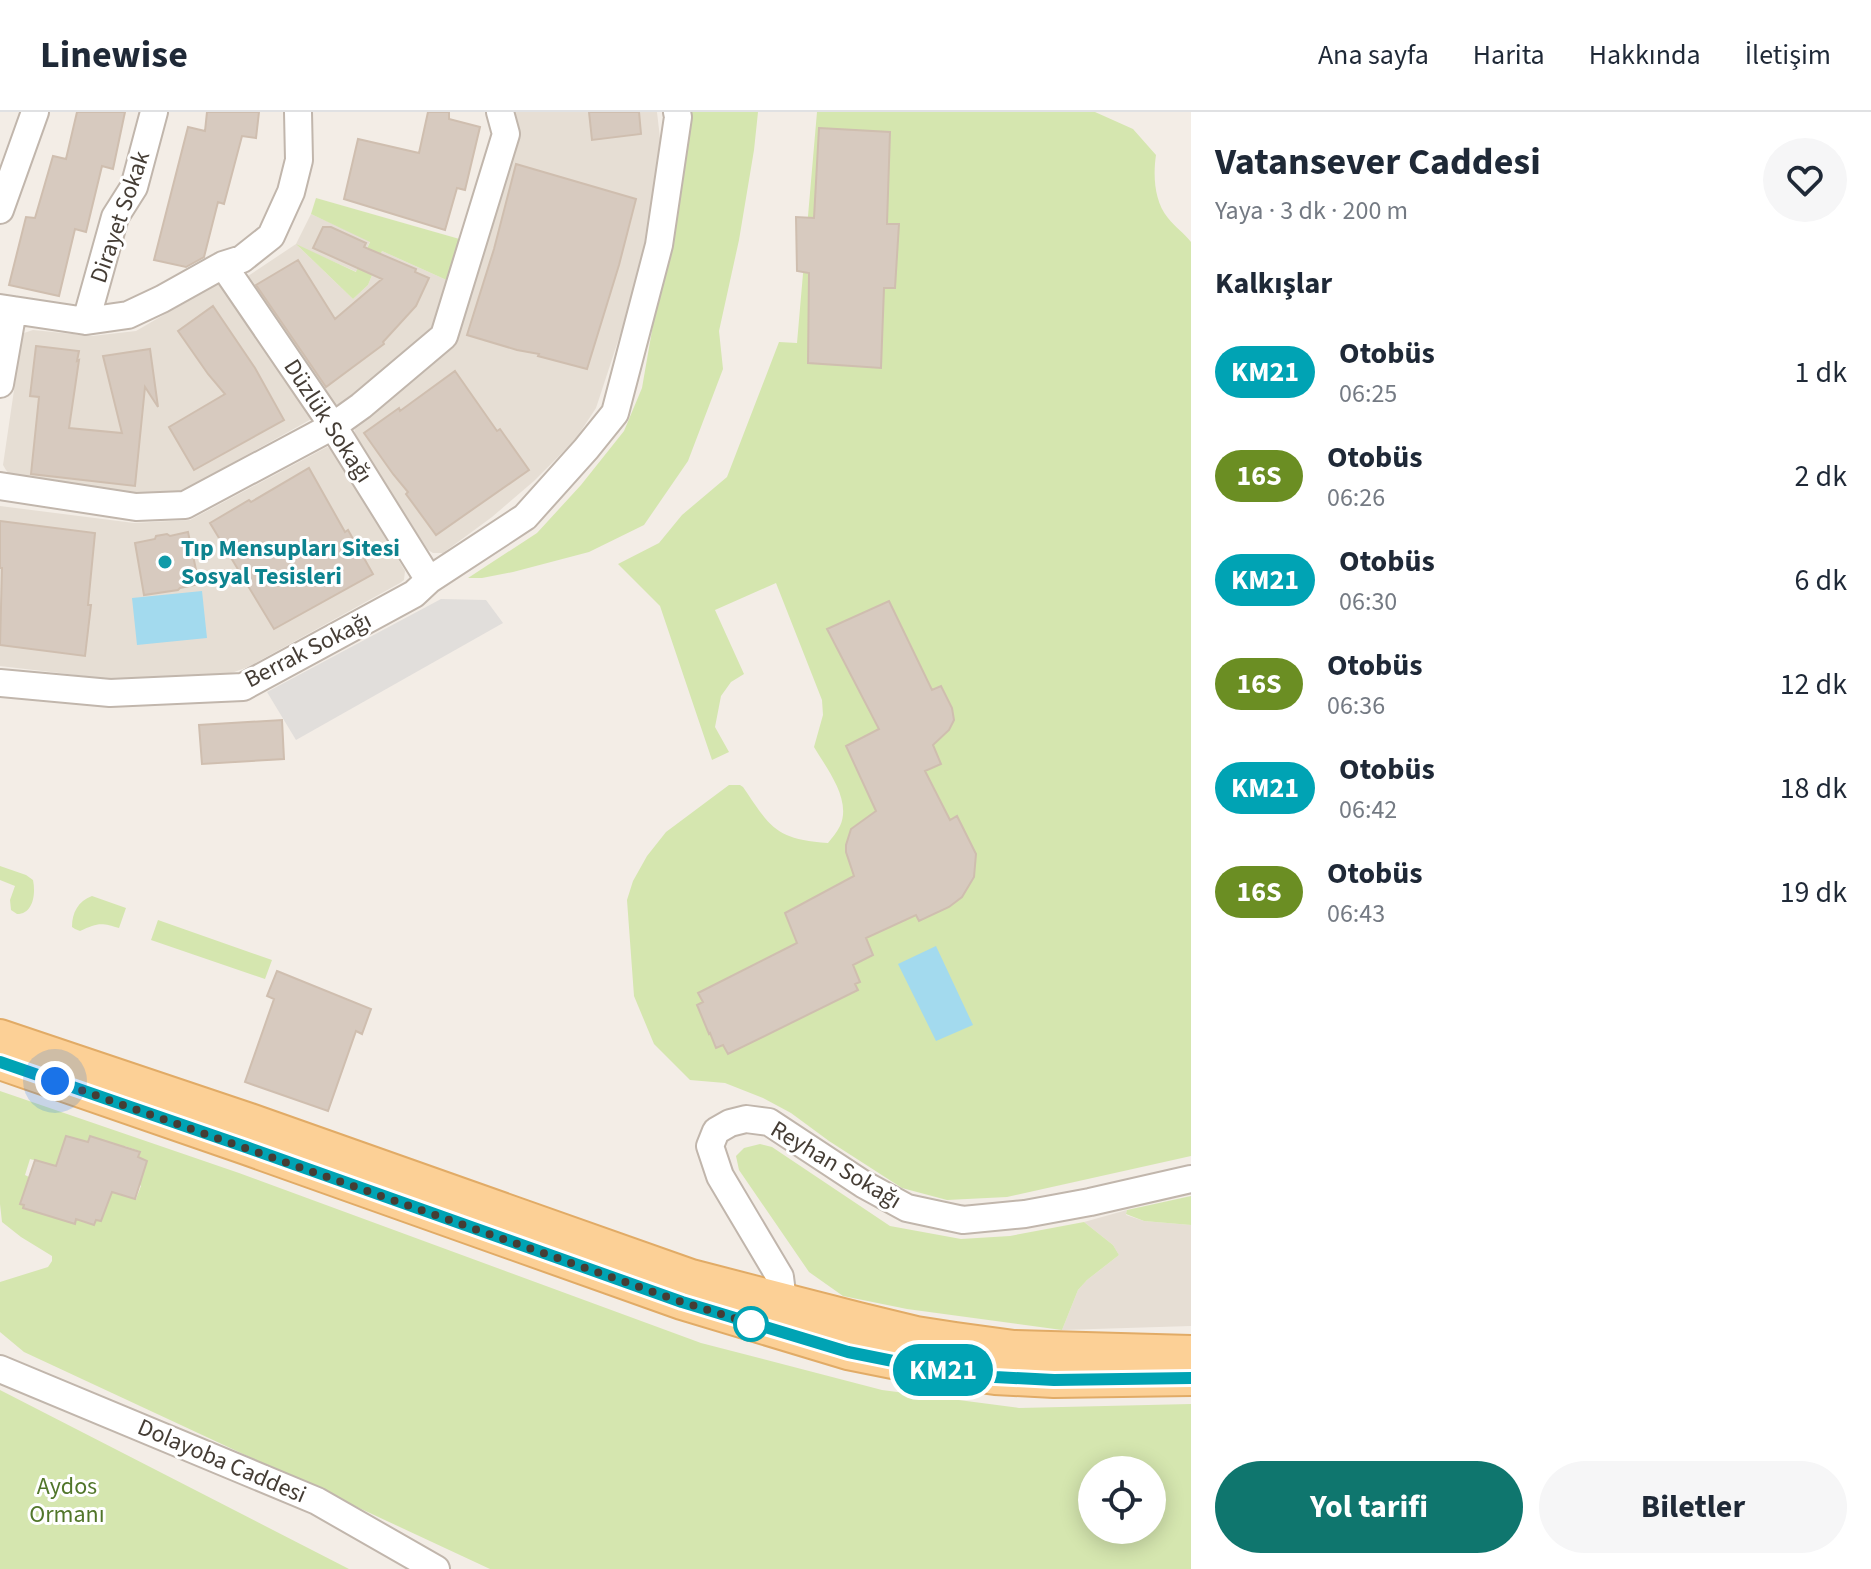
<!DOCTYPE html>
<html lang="tr">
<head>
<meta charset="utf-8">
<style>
	:root { --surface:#fff; --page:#f6f6f7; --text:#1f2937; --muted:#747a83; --line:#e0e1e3; --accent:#0f766e }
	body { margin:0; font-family:"Source Sans 3",sans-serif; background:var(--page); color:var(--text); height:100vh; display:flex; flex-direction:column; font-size:30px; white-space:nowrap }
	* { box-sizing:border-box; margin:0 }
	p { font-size:26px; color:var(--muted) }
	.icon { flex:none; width:44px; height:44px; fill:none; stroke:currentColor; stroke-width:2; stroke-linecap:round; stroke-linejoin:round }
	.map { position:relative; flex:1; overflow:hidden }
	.panel { display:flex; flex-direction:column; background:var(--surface); width:680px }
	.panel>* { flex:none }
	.badge { padding:0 16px; border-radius:26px; font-size:28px; line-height:52px }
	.controls { position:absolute; left:1078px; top:1344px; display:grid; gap:16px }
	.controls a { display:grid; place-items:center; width:88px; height:88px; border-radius:50%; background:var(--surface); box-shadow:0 4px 20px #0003; font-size:40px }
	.you { position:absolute; width:40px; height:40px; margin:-20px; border:6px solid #fff; border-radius:50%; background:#1a73e8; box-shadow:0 0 0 12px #1a73e833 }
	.map>.badge { position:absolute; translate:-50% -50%; box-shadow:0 0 0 4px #fff }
	h2 { padding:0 24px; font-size:30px; line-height:72px }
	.round { display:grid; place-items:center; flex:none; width:84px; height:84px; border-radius:42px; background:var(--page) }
	.headline { display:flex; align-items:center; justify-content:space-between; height:136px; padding:0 24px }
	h1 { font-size:38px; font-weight:700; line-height:60px }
	.button { display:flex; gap:16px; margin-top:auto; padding:16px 24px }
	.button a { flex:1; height:92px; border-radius:48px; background:var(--accent); color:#fff; font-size:32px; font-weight:700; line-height:92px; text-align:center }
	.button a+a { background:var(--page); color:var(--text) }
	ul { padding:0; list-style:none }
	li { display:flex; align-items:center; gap:24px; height:104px; padding:0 24px }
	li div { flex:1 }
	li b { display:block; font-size:30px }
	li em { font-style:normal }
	li .badge { min-width:88px; font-weight:700; text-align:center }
	header { display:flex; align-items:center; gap:48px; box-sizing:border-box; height:112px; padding:0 40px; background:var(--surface); border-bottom:2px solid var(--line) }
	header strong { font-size:38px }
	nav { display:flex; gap:44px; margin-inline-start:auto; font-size:28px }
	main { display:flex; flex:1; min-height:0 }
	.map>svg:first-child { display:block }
	.residential { fill:#e6ded4 }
	.green { fill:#d5e6af; fill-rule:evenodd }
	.parking { fill:#e1dedb }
	.water { fill:#a3daee }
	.building { fill:#d7cabf; stroke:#cfbeaf; stroke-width:2 }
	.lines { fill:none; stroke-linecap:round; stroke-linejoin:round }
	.minor-casing { stroke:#c1b6ac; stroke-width:30 }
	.major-casing { stroke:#e1ab66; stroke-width:38 }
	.minor { stroke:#fff; stroke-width:26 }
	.major { stroke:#fcd096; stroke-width:34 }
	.line-casing { stroke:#fff; stroke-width:18 }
	.line { stroke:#00a3b4; stroke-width:12 }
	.walk { stroke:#453d35; stroke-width:8; stroke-dasharray:0 14.4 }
	.culture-dot { fill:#0f9aa8; stroke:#fff; stroke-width:3 }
	.stop-dot { fill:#fff; stroke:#00a3b4; stroke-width:4 }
	.labels { text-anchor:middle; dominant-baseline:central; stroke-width:6; stroke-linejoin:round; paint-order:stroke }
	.street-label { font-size:24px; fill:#453d35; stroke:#fff }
	.culture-label { font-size:24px; font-weight:bold; fill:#0d838f; stroke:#fff; text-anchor:start }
	.park-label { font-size:24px; fill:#51762a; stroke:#fff }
</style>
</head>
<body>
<header>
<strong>Linewise</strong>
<nav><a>Ana sayfa</a><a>Harita</a><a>Hakkında</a><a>İletişim</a></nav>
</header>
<main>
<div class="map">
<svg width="1191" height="1457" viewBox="0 0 1191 1457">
	<rect width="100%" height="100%" fill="#f3ede6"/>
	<path class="residential" d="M 509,0 L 657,0 L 661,35 L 659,76 L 639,165 L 596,296 L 575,328 L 534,369 L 492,405 L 443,441 L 433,441 L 428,438 L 356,326 L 354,316 L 456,229 Z
		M 311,102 L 370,129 L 357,160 L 298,134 L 353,187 L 368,173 L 382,139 L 451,170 L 433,215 L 402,245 L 342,293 L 333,292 L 245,166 L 296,132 Z
		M 220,172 L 315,305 L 173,384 L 156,386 L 9,362 L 6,358 L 3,353 L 22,224 L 24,221 L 33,218 L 92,224 L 136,219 L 215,173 Z
		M 327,335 L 332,337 L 336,342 L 405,459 L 404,468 L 400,471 L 248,555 L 226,563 L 110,567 L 0,554 L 0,394 L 134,411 L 190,408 Z
		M 1127,1098 L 1126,1103 L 1144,1109 L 1191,1113 L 1191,1214 L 1062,1218 L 1078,1178 L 1087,1168 L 1119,1143 L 1113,1133 L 1084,1110 Z"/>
	<path class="green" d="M 690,0 L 758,0 L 754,38 L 739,128 L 719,219 L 723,257 L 688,349 L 644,413 L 589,440 L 513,460 L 482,466 L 468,466 L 537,421 L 581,373 L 624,319 L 642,276 Z
		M 817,0 L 1095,0 L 1133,17 L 1156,43 C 1153,63 1154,89 1168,106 C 1175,115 1184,121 1191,130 L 1191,1044 L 1007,1085 L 947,1088 L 902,1076 L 829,1029 L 791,1001 L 763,986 L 725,971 L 690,968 L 654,932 L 634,884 L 627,788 L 633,769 L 647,744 L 666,720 L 729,673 L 740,673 L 743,675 C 771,716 775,727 828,731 C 832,726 837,720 840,714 C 852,688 827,657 814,635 L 823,603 L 822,588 L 776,471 L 715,498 L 744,562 L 731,570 L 721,584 L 715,615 L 729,640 L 712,648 L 660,494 L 618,452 L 659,431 L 682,403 L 727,365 L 779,230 L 797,231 Z
		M 316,86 L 463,128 L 451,170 L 382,139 L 368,173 L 353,187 L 296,132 L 356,160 L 370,130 L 311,102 Z
		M 0,754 L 26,763 L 33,768 C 36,782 33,802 17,802 L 11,798 L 10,788 L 15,774 L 0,768 Z
		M 92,784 L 126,796 L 119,816 C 101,810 97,811 80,819 L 75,817 L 72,815 C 72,801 78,789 92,784 Z
		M 158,808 L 272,848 L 265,867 L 151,828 Z
		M 0,979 L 239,1061 L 701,1231 L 882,1278 L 1019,1296 L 1191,1292 L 1191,1457 L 490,1457 L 24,1240 L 0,1220 L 0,1170 L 48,1155 L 52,1149 L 52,1144 L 21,1125 L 2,1110 L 0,1092 ZM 91,1024 L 110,1031 L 123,1039 L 125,1034 L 139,1039 L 139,1072 L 141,1074 L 136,1087 L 108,1079 L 106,1096 L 101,1109 L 96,1108 L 94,1113 L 76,1107 L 75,1111 L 24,1097 L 29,1065 L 25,1063 L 30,1047 L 56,1054 L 88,1030 ZM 1092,1358 L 1152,1358 L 1152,1418 L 1092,1418 Z
		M 760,1032 L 772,1035 L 890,1114 L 961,1127 L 1010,1124 L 1084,1110 L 1113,1133 L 1119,1143 L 1087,1168 L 1078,1178 L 1062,1218 L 907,1197 L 843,1184 L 809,1160 L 739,1058 L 736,1044 L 744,1036 Z
		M 1191,1084 L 1191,1113 L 1144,1109 L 1126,1102 L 1127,1098 Z
		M 0,1278 L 349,1457 L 0,1457 Z"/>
	<path class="parking" d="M 441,487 L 486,488 L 503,511 L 296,628 L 267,580 Z"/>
	<path class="water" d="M 202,479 L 207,526 L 137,533 L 132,486 Z
		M 936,834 L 973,913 L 936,929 L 898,852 Z"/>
	<path class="building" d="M 77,0 L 125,0 L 113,57 L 102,54 L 86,120 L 75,117 L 59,184 L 9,173 L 26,105 L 35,106 L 53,44 L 66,47 Z
		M 207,0 L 259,0 L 256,26 L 242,24 L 224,92 L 218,90 L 204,145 L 186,155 L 154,148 L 188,15 L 205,19 Z
		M 428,0 L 449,0 L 449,7 L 480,15 L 465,78 L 457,76 L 445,118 L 344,87 L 358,27 L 419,41 Z
		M 589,0 L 639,0 L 641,22 L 592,28 Z
		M 819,16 L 890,20 L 887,112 L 899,112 L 895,176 L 884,176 L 881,256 L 808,251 L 809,161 L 797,159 L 796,105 L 814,106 Z
		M 516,52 L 636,87 L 619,153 L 587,257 L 538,244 L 539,242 L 517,238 L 467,223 L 494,137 Z
		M 323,115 L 331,115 L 366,131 L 364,135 L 416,157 L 415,160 L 429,166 L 416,194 L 383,230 L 384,232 L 326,275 L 256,173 L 298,148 L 335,207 L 382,167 L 313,136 Z
		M 213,194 L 255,256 L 284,308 L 194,358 L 169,315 L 225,282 L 208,262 L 178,219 Z
		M 36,234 L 79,239 L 77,249 L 79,248 L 69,316 L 122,321 L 103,244 L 150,237 L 158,295 L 145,275 L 135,374 L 31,362 L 39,285 L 30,284 Z
		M 455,259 L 497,319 L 500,317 L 529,358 L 436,423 L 406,382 L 408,380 L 393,362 L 364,321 L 399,296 L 400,299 Z
		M 309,356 L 345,420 L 348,418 L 373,462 L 274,517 L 210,411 L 249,388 L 251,390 Z
		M 0,409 L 95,421 L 88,493 L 91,493 L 85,544 L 0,533 L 2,456 L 0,456 Z
		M 188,420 L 199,472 L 180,476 L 178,478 L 144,483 L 135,431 L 155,427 L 156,424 L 167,422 L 170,424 Z
		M 889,489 L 932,578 L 941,574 L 952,596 L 954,608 L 949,618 L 933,633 L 941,652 L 925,659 L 950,708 L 957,704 L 976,742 L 974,765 L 962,785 L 949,795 L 919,809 L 916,803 L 866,826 L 873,843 L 853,853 L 860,870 L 855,872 L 858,878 L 728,942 L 723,933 L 716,936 L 710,921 L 709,922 L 697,893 L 703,890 L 698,881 L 797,831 L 785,801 L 854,764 L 846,740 L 846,733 L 851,717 L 876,699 L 846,634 L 879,617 L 827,517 Z
		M 282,608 L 284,647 L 202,652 L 199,613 Z
		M 277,859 L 371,897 L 362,922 L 356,919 L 328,999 L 245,970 L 274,887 L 267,884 Z
		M 66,1024 L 88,1030 L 90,1024 L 140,1040 L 138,1045 L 147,1049 L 135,1087 L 112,1080 L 101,1109 L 96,1108 L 94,1113 L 76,1107 L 75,1112 L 23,1096 L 24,1093 L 20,1092 L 35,1048 L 56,1054 Z"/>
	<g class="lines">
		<g class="minor-casing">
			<path id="minor" d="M 0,98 L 35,0
				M 223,153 L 333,314 L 429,468
				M 0,196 L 86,209 L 128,203 L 162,187 L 223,153 L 242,147 L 271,124 L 291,80 L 299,48 L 298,0
				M 86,209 L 115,105 L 134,75 L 154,0
				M 0,272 L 13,198
				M 0,374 L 136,395 L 185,393 L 333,314 L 361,294 L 444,224 L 506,22 L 500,0
				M 0,571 L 110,581 L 243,575 L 414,482 L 429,468 L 525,405 L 586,337 L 615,301 L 659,133 L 678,5 L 677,0
				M 783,1189 L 780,1165 L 720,1064 L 710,1034 L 716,1019 L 730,1011 L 746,1007 L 769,1010 L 863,1072 L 907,1096 L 963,1108 L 1025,1102 L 1090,1090 L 1191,1067
				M 0,1257 L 317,1389 L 436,1457"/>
		</g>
		<g class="major-casing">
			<path id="major" d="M 0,925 L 247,1008 L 691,1165 L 858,1208 L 916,1222 L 955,1228 L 1014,1236 L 1191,1241
				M 0,950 L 246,1035 L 682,1190 L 848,1240 L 928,1256 L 995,1265 L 1054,1268 L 1191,1266"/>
		</g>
		<use href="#minor" class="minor"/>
		<use href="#major" class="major"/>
	</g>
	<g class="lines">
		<g class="line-casing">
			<path id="line" d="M 0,950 L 246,1035 L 682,1190 L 848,1240 L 928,1256 L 995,1265 L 1054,1268 L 1191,1266"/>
		</g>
		<use href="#line" class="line"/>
		<path class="walk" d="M 55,969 L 682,1190 L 753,1212 L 751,1212"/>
	</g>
	<circle class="culture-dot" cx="165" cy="450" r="8"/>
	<circle class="stop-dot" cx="751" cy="1212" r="16"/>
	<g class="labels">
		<g class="street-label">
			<text transform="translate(120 105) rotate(-71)">Dirayet Sokak</text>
			<text transform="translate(328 309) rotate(57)">Düzlük Sokağı</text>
			<text transform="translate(308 538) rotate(-27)">Berrak Sokağı</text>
			<text transform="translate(836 1053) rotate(31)">Reyhan Sokağı</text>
			<text transform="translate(222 1349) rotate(23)">Dolayoba Caddesi</text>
		</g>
		<g class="culture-label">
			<text x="181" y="436">Tıp Mensupları Sitesi<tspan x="181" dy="28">Sosyal Tesisleri</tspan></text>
		</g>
		<g class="park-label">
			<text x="67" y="1374">Aydos<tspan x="67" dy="28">Ormanı</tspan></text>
		</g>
	</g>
</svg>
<div class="controls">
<a><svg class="icon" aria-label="locate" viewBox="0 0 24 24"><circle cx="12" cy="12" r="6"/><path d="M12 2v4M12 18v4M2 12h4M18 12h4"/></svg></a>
</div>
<div class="you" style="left:55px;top:969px"></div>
<b class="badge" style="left:943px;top:1258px;background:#00a3b4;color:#fff">KM21</b>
</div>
<section class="panel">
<div class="headline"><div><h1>Vatansever Caddesi</h1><p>Yaya · 3 dk · 200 m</p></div><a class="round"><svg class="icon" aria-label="heart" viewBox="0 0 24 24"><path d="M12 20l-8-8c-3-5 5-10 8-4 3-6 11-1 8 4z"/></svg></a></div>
<h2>Kalkışlar</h2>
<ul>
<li><span class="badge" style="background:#00a3b4;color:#fff">KM21</span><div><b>Otobüs</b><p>06:25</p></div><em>1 dk</em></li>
<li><span class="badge" style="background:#6b8e23;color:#fff">16S</span><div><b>Otobüs</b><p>06:26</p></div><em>2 dk</em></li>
<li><span class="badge" style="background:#00a3b4;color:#fff">KM21</span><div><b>Otobüs</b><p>06:30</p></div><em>6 dk</em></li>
<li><span class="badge" style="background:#6b8e23;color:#fff">16S</span><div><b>Otobüs</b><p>06:36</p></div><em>12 dk</em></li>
<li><span class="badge" style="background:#00a3b4;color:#fff">KM21</span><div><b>Otobüs</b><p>06:42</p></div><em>18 dk</em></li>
<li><span class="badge" style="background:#6b8e23;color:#fff">16S</span><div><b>Otobüs</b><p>06:43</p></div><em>19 dk</em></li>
</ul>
<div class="button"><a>Yol tarifi</a><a>Biletler</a></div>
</section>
</main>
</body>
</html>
